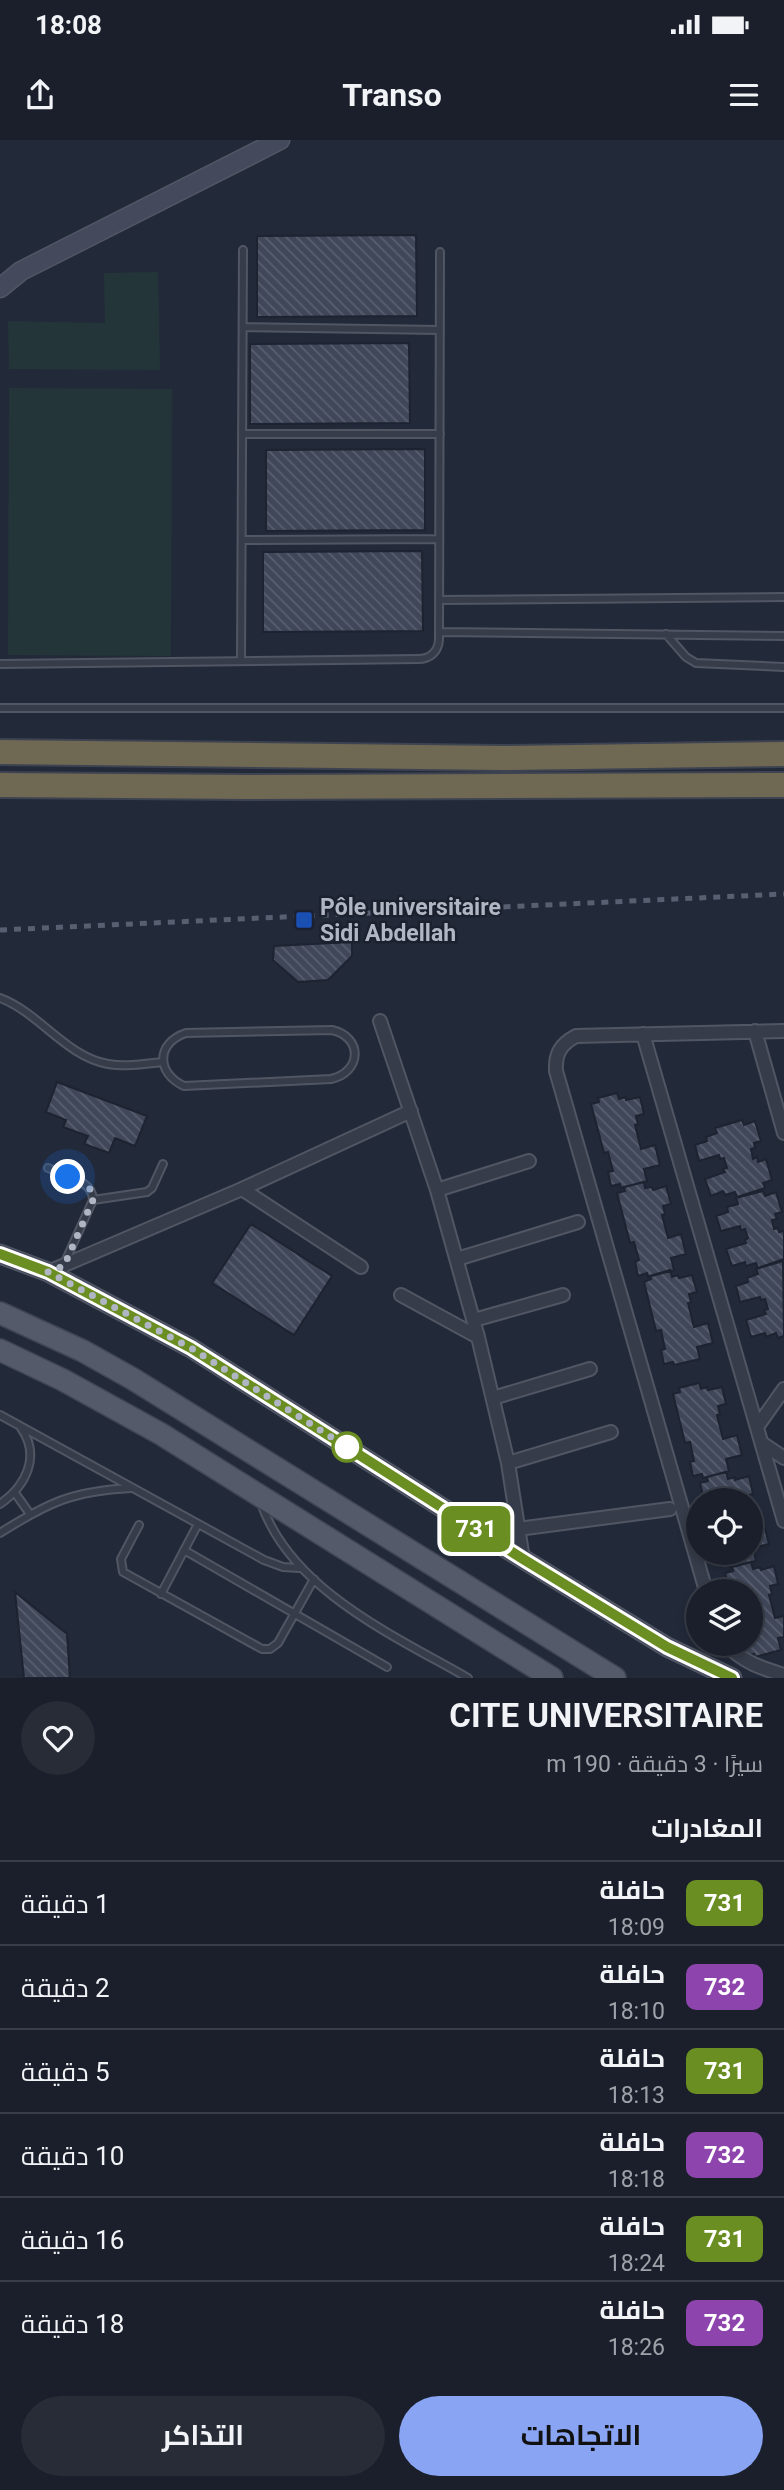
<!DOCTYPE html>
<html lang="ar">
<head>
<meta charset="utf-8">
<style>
	:root { --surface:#1a1f2b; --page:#272c37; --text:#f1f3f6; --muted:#9fa2a9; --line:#383d47; --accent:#88a4f3 }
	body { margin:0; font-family:Roboto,Cairo,sans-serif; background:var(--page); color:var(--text); direction:rtl; height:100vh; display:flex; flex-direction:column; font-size:26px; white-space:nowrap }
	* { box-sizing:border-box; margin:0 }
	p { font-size:23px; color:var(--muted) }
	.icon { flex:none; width:38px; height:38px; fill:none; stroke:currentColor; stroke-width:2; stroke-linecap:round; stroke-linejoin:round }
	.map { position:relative; height:1538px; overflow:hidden; direction:ltr }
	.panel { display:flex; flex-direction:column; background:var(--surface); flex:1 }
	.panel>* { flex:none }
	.badge { padding:0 14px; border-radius:10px; font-size:24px; line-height:46px }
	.controls { position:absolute; left:686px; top:1348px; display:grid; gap:14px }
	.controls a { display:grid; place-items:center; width:77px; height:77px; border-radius:50%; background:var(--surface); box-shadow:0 4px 10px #0003,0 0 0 2px var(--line); font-size:35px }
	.you { position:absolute; width:35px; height:35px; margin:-18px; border:5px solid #fff; border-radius:50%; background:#1a73e8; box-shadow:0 0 0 10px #1a73e833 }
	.map>.badge { position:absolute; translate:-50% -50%; box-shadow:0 0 0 4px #fff }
	h2 { padding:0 21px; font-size:26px; line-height:63px }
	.round { display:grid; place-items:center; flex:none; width:74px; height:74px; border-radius:37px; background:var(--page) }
	.headline { display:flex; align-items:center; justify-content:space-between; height:119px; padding:0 21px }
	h1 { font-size:33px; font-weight:700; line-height:52px }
	.cta { display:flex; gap:14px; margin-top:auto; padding:14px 21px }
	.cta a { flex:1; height:80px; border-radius:42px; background:var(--accent); color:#111; font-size:28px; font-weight:700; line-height:80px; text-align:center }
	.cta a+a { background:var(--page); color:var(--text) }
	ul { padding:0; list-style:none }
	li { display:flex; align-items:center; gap:21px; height:84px; padding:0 21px; border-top:2px solid var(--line) }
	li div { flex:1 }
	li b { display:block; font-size:26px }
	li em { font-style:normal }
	li .badge { min-width:77px; font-weight:700; text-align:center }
	.status { display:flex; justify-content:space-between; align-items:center; height:49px; padding:0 35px; background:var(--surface); direction:ltr }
	.status svg { height:19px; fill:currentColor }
	header { display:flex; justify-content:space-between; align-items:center; height:91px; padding:0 21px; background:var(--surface); font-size:32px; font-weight:700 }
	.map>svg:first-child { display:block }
	.garden { fill:#24353a }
	.building { fill:url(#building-back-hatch); stroke:#1d2330; stroke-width:2 }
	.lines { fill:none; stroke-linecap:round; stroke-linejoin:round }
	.lane-casing { stroke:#515664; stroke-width:10 }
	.street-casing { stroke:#515664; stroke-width:16 }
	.secondary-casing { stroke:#515664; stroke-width:21 }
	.primary-casing { stroke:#3f4552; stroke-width:24 }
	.highway-casing { stroke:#3e4351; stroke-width:28 }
	.lane { stroke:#363c49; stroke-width:6 }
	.street { stroke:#363c49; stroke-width:12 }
	.secondary { stroke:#444a5c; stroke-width:18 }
	.primary { stroke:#545a69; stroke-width:21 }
	.highway { stroke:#6f6853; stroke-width:24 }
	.rail { stroke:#585f70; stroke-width:5; stroke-dasharray:7 7; stroke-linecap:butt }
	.line-casing { stroke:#fff; stroke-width:16 }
	.line { stroke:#6b8e23; stroke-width:10 }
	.walk { stroke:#b1b6c5; stroke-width:7; stroke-dasharray:0 12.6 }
	.transit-dot { fill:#1a4fb4; stroke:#1b212e; stroke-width:2.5 }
	.stop-dot { fill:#fff; stroke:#6b8e23; stroke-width:3.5 }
	.labels { text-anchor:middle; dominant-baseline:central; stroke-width:5; stroke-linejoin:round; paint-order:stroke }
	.poi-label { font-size:23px; font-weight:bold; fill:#b1b6c5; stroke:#1b212e; text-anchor:start }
</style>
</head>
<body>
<div class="status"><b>18:08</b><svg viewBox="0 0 49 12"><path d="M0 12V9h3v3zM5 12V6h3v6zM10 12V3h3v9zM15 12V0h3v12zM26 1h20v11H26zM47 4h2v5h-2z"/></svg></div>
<header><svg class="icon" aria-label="menu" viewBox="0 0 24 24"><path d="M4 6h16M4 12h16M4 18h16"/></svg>Transo<svg class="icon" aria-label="share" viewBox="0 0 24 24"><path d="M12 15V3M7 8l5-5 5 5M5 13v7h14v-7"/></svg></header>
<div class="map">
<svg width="784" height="1538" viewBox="0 0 784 1538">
	<defs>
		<pattern id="building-back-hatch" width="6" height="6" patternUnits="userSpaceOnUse" patternTransform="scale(1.75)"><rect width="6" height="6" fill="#3f4759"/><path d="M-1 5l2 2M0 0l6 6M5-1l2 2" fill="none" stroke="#585f6f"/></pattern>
	</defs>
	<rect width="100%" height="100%" fill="#222939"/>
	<path class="garden" d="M 158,132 L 160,230 L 9,229 L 8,181 L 105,183 L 104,133 Z
		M 9,248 L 172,249 L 171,516 L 8,515 Z"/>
	<path class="building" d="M 416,95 L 417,176 L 257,177 L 257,96 Z
		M 409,203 L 410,283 L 250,284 L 250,204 Z
		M 425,309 L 425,390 L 266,391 L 266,310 Z
		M 422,411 L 423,491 L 263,492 L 263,412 Z
		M 352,802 L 352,816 L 328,840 L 298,842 L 273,820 L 274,806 Z
		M 57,942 L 147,976 L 135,1006 L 115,998 L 109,1013 L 84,1004 L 88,996 L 63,987 L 66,980 L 46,972 Z
		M 617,953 L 619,959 L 626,957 L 626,960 L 640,957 L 644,974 L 636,976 L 638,984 L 635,985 L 641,1009 L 655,1005 L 660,1025 L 644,1029 L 647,1041 L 621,1048 L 620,1044 L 611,1046 L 608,1032 L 613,1031 L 608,1012 L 604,1013 L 591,964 L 599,962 L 598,958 Z
		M 742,980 L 744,985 L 755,981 L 761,1001 L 754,1003 L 755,1008 L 751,1009 L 753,1019 L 757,1017 L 758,1022 L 766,1019 L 772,1040 L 763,1043 L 765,1048 L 737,1057 L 735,1052 L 725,1055 L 723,1051 L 711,1056 L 705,1039 L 725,1032 L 723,1029 L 727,1028 L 724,1018 L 720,1019 L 719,1015 L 699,1021 L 695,1005 L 707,1001 L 706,997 L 717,993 L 715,988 Z
		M 644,1042 L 645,1048 L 652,1047 L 653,1050 L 666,1046 L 671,1064 L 663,1066 L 665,1074 L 662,1075 L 668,1098 L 681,1094 L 686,1114 L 671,1118 L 674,1130 L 648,1137 L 647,1133 L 638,1136 L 635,1122 L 639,1120 L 634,1102 L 630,1103 L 617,1053 L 625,1051 L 624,1047 Z
		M 763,1051 L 765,1056 L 776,1052 L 782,1072 L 775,1074 L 777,1079 L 772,1080 L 774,1089 L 778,1088 L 779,1092 L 784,1091 L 784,1119 L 758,1128 L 756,1123 L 746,1126 L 745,1122 L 732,1126 L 726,1109 L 746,1103 L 745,1100 L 748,1098 L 745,1089 L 741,1090 L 740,1086 L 721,1091 L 716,1076 L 728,1072 L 727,1067 L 738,1064 L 736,1058 Z
		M 251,1084 L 332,1136 L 294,1195 L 212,1143 Z
		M 783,1121 L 784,1196 L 778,1198 L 776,1193 L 766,1197 L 765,1193 L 751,1197 L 746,1180 L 766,1174 L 764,1170 L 768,1169 L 765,1159 L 761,1160 L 760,1157 L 740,1162 L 736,1146 L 748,1142 L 747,1138 L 758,1134 L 756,1129 Z
		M 670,1130 L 672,1137 L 678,1135 L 679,1138 L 692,1135 L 697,1152 L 689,1154 L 691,1162 L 688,1163 L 694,1187 L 708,1183 L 713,1203 L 697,1207 L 700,1219 L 674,1225 L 673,1222 L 664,1224 L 661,1210 L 665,1209 L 661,1190 L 656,1191 L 644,1142 L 651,1139 L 650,1136 Z
		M 699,1243 L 701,1249 L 707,1247 L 708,1250 L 722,1247 L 726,1264 L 718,1266 L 720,1274 L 717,1275 L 723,1299 L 737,1295 L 742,1315 L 726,1319 L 729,1331 L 703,1338 L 702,1334 L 693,1336 L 690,1322 L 694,1321 L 690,1302 L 685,1303 L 673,1254 L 680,1252 L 679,1248 Z
		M 726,1332 L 728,1339 L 735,1337 L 735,1340 L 749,1336 L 753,1354 L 745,1356 L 746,1360 L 704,1360 L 700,1343 L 708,1341 L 707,1337 Z
		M 764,1385 L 769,1404 L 753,1408 L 756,1421 L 730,1427 L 729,1424 L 721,1426 L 717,1412 L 751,1412 L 751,1388 Z
		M 751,1422 L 753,1429 L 760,1427 L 761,1430 L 774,1426 L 778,1444 L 770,1446 L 772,1454 L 769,1455 L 775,1478 L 784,1476 L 784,1497 L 778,1498 L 781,1510 L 755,1517 L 754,1514 L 746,1516 L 742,1503 L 751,1503 L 751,1451 L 730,1451 L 725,1433 L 733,1431 L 732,1427 Z
		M 15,1452 L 67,1494 L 70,1538 L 24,1538 Z"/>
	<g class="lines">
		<g class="lane-casing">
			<path id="lane" d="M 243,187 L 440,190
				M 242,294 L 440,294
				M 242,400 L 439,399
				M 439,460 L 784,457
				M 439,492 L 784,496
				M 666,494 L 686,517 L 696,523 L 784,527
				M 241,521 L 243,110
				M 0,524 L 418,519 C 430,519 438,512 439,500 L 440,112
				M 0,568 L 784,568
				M 0,858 C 40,873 65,916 108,924 C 126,927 145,924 163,922
				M 332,890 C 363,897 362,932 331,939 L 184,946 C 156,933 156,903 186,893 Z
				M 48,1028 C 64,1035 93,1040 93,1060 L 64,1124
				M 93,1060 L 147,1052 L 152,1048 L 163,1024
				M 0,1275 L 264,1420 L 283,1427 L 299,1428
				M 15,1353 L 30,1374
				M 261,1363 C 291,1450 393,1495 468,1538
				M 0,1364 C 26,1346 41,1316 21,1288
				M 139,1385 L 121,1419 L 123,1432 L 262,1509 L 270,1509 L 278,1503 L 314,1439
				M 0,1393 C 49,1362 73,1351 131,1348
				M 184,1410 L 387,1527
				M 161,1454 L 198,1384"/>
		</g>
		<g class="street-casing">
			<path id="street" d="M 380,881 L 437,1050 L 478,1197 L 508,1323 L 523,1419
				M 755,891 L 784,993
				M 643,894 L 784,1381
				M 242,1049 L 361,1127
				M 437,1050 L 529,1021
				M 457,1119 L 578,1082
				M 48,1132 L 242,1049 L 411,971
				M 401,1155 L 478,1197
				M 474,1180 L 563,1155
				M 493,1258 L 590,1229
				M 757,1287 L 784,1249
				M 762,1303 L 784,1318
				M 508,1323 L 611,1292
				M 518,1389 L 670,1369
				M 706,1451 L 556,931 C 555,913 561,904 576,896 L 784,891
				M 725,1503 C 742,1522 761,1528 784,1535"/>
		</g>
		<g class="secondary-casing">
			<path id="secondary" d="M 0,148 L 21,131 L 280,0
				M 0,1114 L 48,1132 L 191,1208 L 523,1419 L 667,1507 L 732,1538"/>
		</g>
		<g class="primary-casing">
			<path id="primary" d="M 0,1173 L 83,1211 L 133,1239 L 615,1538
				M 0,1210 L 63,1240 L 161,1294 L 552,1538"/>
		</g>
		<g class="highway-casing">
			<path id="highway" d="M 0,612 L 503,618 L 784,614
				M 0,645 L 247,647 L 784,645"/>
		</g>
		<use href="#lane" class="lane"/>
		<use href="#street" class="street"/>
		<use href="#secondary" class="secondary"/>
		<use href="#primary" class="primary"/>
		<use href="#highway" class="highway"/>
		<path class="rail" d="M 0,790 L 784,754"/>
	</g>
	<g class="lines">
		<g class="line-casing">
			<path id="line" d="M 0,1114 L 48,1132 L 191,1208 L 523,1419 L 667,1507 L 732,1538"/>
		</g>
		<use href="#line" class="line"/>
		<path class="walk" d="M 68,1037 C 80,1042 93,1044 93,1060 L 64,1126 L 48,1132 L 191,1208 L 347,1307"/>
	</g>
	<rect class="transit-dot" x="295" y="771" width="18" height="18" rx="3.5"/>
	<circle class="stop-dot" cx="347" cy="1307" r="14"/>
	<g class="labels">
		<g class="poi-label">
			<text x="320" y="767">Pôle universitaire<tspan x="320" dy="26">Sidi Abdellah</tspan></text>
		</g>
	</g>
</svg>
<div class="controls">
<a><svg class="icon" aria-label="locate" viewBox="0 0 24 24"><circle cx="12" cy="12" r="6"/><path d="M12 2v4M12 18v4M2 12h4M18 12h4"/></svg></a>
<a><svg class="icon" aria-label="layers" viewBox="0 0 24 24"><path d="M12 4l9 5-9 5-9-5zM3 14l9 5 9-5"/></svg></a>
</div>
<div class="you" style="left:68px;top:1037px"></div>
<b class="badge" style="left:476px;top:1389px;background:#6b8e23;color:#fff">731</b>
</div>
<section class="panel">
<div class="headline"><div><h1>CITE UNIVERSITAIRE</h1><p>سيرًا · 3 دقيقة · 190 m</p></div><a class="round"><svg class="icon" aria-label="heart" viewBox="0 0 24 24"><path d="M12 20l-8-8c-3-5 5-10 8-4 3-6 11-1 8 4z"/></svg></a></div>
<h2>المغادرات</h2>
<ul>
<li><span class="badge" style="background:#6b8e23;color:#fff">731</span><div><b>حافلة</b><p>18:09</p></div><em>1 دقيقة</em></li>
<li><span class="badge" style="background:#8e44ad;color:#fff">732</span><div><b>حافلة</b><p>18:10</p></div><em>2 دقيقة</em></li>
<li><span class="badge" style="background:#6b8e23;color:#fff">731</span><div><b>حافلة</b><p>18:13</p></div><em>5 دقيقة</em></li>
<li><span class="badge" style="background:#8e44ad;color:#fff">732</span><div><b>حافلة</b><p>18:18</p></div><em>10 دقيقة</em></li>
<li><span class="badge" style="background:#6b8e23;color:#fff">731</span><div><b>حافلة</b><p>18:24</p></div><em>16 دقيقة</em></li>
<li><span class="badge" style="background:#8e44ad;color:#fff">732</span><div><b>حافلة</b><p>18:26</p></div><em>18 دقيقة</em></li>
</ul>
<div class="cta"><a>الاتجاهات</a><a>التذاكر</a></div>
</section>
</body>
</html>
